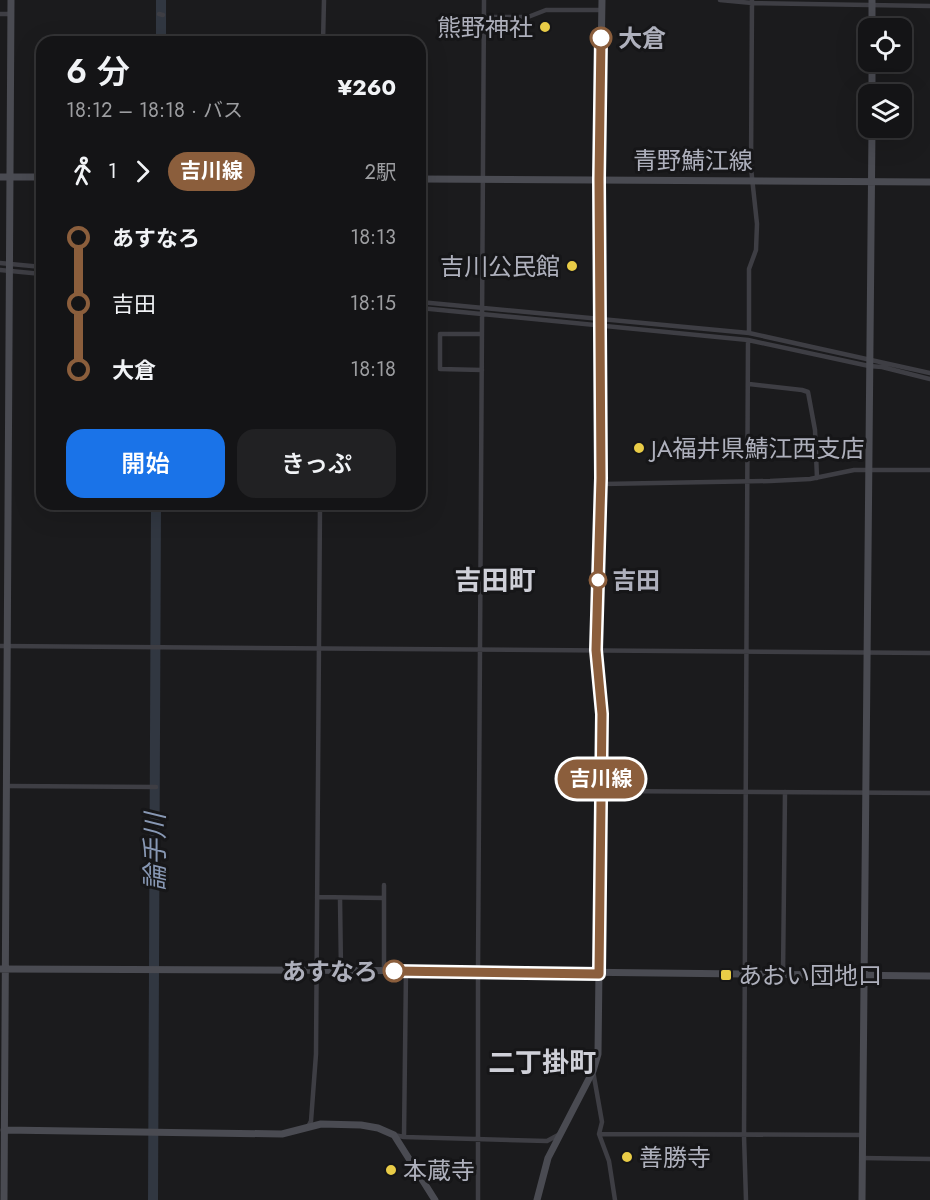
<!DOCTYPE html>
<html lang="ja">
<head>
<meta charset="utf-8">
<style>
	:root { --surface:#141416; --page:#212123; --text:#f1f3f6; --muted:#9d9ea1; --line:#333335; --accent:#1a73e8 }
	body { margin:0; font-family:Jost,"Noto Sans JP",sans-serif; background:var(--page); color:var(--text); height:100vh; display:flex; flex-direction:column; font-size:22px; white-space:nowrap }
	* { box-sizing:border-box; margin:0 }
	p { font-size:20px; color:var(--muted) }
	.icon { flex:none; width:33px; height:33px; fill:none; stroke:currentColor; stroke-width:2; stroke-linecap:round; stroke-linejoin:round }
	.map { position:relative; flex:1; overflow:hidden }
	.side { position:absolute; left:36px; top:36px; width:390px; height:474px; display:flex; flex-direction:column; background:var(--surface); border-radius:18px; box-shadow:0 6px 24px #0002,0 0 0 2px var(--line) }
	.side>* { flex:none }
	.badge { padding:0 12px; border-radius:20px; font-size:21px; line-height:39px }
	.fabs { position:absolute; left:858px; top:18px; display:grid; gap:12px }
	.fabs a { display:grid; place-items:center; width:54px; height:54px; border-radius:12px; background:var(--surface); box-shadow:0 6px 24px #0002,0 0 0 2px var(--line); font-size:30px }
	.map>.badge { position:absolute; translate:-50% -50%; box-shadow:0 0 0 3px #fff }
	.legs { display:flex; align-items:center; gap:9px; height:66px; padding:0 30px; font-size:20px }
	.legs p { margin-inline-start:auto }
	.headline { display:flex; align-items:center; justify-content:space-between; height:102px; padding:0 30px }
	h1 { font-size:33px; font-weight:600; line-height:45px }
	.cta { display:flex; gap:12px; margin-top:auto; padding:12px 30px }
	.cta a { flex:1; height:69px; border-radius:18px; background:var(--accent); color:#fff; font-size:24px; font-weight:600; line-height:69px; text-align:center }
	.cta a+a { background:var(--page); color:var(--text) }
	ul { padding:0 30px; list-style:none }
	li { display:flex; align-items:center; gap:21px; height:66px; font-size:22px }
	li i { display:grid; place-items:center; width:9px; height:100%; margin:0 8px; background:currentColor }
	li i::after { content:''; width:15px; height:15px; margin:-8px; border:4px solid; border-radius:50%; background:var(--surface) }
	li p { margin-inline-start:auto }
	li:first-child i { background:linear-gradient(#0000 50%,currentColor 0) }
	li:last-child i { background:linear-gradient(currentColor 50%,#0000 0) }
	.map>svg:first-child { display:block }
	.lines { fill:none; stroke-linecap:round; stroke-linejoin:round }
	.river { stroke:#313741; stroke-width:10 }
	.street { stroke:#3e3e44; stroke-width:4.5 }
	.secondary { stroke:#4a4b52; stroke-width:7 }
	.line-1-casing { stroke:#fff; stroke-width:14 }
	.line-1 { stroke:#8b5e3c; stroke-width:9 }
	.poi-dot { fill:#e9cc47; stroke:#161618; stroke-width:2 }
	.stop-1-dot { fill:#fff; stroke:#8b5e3c; stroke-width:3 }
	.labels { text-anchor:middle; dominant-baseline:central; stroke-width:6; stroke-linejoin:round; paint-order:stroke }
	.poi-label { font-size:24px; fill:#aeb0bc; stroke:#161618; text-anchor:start }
	.stop-label { font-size:24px; font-weight:bold; fill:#aeb0bc; stroke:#161618; text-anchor:start }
	.street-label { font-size:24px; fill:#aeb0bc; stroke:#161618 }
	.water-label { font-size:26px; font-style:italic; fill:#8898b4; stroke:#161618 }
	.quarter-label { font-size:27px; font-weight:bold; fill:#cfd0d8; stroke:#161618 }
</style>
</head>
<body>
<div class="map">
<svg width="930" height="1200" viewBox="0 0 930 1200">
	<rect width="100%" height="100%" fill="#1b1b1d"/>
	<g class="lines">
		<path class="river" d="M 161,42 L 161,0
			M 153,1200 L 156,504"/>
		<path class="street" d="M 720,0 L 752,3 L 930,6
			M 0,14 L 11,14
			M 159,14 L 163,15
			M 484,17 L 528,17 L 546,10 L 602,10
			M 323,42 L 324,0
			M 0,263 L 42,267
			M 0,270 L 42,274
			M 420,302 L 749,333 L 930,373
			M 420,308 L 748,340 L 869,366 L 882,367 L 930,379
			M 749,333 L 749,269 L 756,250 L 757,224 L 751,168 L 752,0
			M 482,370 L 440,369 L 440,334 L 482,334
			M 749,384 L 802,390 L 808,392 L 815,430 L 817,478
			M 602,481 L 603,484 L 770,481 L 810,479 L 854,470 L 930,470
			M 155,507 L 158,507
			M 0,646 L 930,653
			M 7,786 L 156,787
			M 601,791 L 930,793
			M 317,897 L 384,898
			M 340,898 L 341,971
			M 384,971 L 384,885
			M 783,975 L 785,792
			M 593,1071 L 602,1122 L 599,1134 L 609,1161 L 615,1200
			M 308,1127 L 311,1121 L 316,1054 L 320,504
			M 599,1134 L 863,1135
			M 394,1135 L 404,1137 L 547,1141 L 560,1134
			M 404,1137 L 406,971
			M 862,1158 L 930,1159
			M 478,1200 L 478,971 L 484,0
			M 746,1200 L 744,1136 L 748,340"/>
		<path class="secondary" d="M 872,28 L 872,0
			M 872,62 L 872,94
			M 0,177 L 42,177
			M 420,179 L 930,182
			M 0,969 L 478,971 L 930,976
			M 4,1130 L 282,1134 L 321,1124 L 361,1125 L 378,1128 L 394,1135 L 435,1200
			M 4,1200 L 11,0
			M 537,1200 L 548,1158 L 593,1071 L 598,1054 L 602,714 L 596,650 L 601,478 L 599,179 L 602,0
			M 862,1200 L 872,128"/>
	</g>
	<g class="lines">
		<g class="line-1-casing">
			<path id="line-1" d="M 394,971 L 599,974 L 602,714 L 596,650 L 601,478 L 599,179 L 601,38"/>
		</g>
		<use href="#line-1" class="line-1"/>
	</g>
	<g class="poi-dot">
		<circle cx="545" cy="27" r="6"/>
		<circle cx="572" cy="266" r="6"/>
		<circle cx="639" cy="448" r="6"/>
		<rect x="720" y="969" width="12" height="12" rx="3"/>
		<circle cx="627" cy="1157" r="6"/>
		<circle cx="391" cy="1170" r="6"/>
	</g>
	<g class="stop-1-dot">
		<circle cx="601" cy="38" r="10"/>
		<circle cx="598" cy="580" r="8"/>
		<circle cx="394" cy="971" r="10"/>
	</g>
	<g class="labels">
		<g class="poi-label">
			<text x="533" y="27" text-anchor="end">熊野神社</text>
			<text x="560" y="266" text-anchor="end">吉川公民館</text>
			<text x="651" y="448">JA福井県鯖江西支店</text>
			<text x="738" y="975">あおい団地口</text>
			<text x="639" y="1157">善勝寺</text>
			<text x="403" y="1170">本蔵寺</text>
		</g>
		<g class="stop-label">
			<text x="618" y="38">大倉</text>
			<text x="612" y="580">吉田</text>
			<text x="378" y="971" text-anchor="end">あすなろ</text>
		</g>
		<g class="street-label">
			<text x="693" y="160">青野鯖江線</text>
		</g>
		<g class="water-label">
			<text transform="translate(155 852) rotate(-90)">論手川</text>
		</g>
		<g class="quarter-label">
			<text x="495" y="580">吉田町</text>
			<text x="542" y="1062">二丁掛町</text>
		</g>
	</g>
</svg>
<div class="fabs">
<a><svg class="icon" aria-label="locate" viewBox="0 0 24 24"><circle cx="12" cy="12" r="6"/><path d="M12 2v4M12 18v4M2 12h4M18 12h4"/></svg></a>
<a><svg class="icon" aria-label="layers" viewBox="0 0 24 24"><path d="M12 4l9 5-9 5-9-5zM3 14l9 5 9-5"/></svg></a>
</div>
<b class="badge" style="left:601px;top:779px;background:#8b5e3c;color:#fff">吉川線</b>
<section class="side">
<div class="headline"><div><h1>6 分</h1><p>18:12 – 18:18 · バス</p></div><b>¥260</b></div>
<div class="legs"><svg class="icon" aria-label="walk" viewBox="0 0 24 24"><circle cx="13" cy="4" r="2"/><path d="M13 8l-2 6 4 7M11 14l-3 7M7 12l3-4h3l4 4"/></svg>1<svg class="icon" aria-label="forward" viewBox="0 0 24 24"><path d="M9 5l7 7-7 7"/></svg><b class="badge" style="background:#8b5e3c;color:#fff">吉川線</b><p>2駅</p></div>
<ul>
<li><i style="color:#8b5e3c"></i><b>あすなろ</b><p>18:13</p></li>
<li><i style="color:#8b5e3c"></i><span>吉田</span><p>18:15</p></li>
<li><i style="color:#8b5e3c"></i><b>大倉</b><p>18:18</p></li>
</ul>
<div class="cta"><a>開始</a><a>きっぷ</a></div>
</section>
</div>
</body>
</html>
